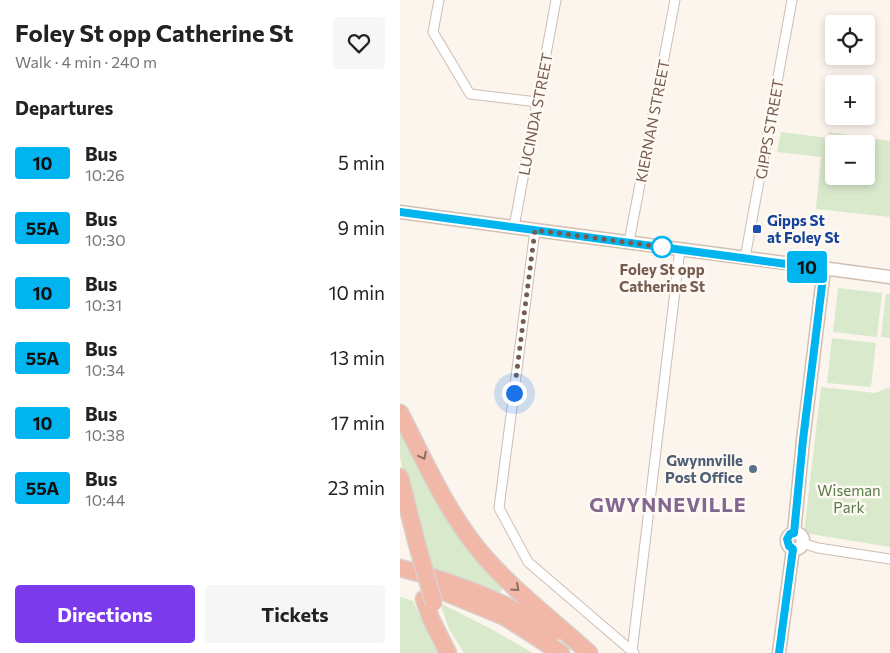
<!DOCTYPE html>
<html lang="en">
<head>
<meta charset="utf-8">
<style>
	:root { --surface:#fff; --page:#f6f6f6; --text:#222; --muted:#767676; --accent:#7c3aed }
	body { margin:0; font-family:Commissioner,sans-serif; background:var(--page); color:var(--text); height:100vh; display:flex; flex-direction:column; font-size:19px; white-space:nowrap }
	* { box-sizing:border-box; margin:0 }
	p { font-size:16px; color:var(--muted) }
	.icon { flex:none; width:28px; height:28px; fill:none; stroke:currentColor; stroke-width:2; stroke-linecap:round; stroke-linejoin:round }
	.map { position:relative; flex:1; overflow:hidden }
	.panel { display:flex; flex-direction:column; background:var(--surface); width:400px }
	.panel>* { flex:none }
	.badge { padding:0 10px; border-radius:4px; font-size:18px; line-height:32px }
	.fabs { position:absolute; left:425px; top:15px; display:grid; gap:10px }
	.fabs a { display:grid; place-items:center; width:50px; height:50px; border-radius:5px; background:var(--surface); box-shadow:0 2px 8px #0003; font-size:25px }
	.you { position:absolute; width:25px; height:25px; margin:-12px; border:4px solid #fff; border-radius:50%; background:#1a73e8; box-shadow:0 0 0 8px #1a73e833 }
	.map>.badge { position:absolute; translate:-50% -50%; box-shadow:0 0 0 2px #fff }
	h2 { padding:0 15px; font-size:19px; line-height:45px }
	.round { display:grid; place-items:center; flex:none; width:52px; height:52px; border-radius:5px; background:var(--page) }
	.headline { display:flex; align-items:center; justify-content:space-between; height:85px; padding:0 15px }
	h1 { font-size:24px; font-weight:700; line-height:38px }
	.action { display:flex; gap:10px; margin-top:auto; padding:10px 15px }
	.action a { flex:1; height:58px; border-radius:5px; background:var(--accent); color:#fff; font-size:20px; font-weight:700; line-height:58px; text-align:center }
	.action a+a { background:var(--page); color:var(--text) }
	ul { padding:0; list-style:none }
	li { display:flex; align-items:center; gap:15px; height:65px; padding:0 15px }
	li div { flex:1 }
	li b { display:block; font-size:19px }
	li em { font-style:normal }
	li .badge { min-width:55px; font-weight:700; text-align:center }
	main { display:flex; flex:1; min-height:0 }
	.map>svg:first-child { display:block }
	.green { fill:#d9e9cb; fill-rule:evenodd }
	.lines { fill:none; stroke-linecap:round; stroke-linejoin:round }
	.minor-casing { stroke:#cebdb2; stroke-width:11 }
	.secondary-casing { stroke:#d3bfb2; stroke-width:15 }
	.motorway-casing { stroke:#d9d1ce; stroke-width:19 }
	.minor { stroke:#fff; stroke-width:9 }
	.secondary { stroke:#fff; stroke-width:12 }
	.motorway { stroke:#f1b8a8; stroke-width:16 }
	.motorway-bridge-casing { stroke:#d9d1ce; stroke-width:19; stroke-linecap:butt }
	.motorway-bridge { stroke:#f1b8a8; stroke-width:16 }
	.oneway { stroke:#8f6e62 }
	.line-casing { stroke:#fff; stroke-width:11 }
	.line { stroke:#00b5ef; stroke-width:8 }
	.walk { stroke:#765c50; stroke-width:5; stroke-dasharray:0 9 }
	.transit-dot { fill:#1a4fb4; stroke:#fef9f3; stroke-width:2 }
	.stop-dot { fill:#fff; stroke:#00b5ef; stroke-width:2.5 }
	.service-dot { fill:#5c6f8a; stroke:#fef9f3; stroke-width:2 }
	.labels { text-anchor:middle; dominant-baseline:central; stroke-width:5; stroke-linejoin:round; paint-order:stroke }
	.street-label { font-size:15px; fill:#765c50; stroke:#fef9f3 }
	.transit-label { font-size:15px; font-weight:bold; fill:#164399; stroke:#fef9f3; text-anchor:start }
	.stop-label { font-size:15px; font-weight:bold; fill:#765c50; stroke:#fef9f3 }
	.service-label { font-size:15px; font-weight:bold; fill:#4e5e75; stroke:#fef9f3; text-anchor:end }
	.park-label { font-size:15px; fill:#597b49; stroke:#fef9f3 }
	.district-label { font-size:20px; font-weight:bold; letter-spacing:1px; fill:#826891; stroke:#fef9f3 }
</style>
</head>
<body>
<main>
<section class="panel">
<div class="headline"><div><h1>Foley St opp Catherine St</h1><p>Walk · 4 min · 240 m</p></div><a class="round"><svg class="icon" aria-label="heart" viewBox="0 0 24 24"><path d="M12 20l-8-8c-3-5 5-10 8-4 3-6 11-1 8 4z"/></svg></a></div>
<h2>Departures</h2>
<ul>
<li><span class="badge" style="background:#00b5ef;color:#111">10</span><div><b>Bus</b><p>10:26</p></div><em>5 min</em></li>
<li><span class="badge" style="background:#00b5ef;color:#111">55A</span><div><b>Bus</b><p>10:30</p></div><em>9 min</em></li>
<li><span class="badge" style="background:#00b5ef;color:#111">10</span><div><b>Bus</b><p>10:31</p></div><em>10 min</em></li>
<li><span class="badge" style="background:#00b5ef;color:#111">55A</span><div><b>Bus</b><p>10:34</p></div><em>13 min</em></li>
<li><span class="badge" style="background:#00b5ef;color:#111">10</span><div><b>Bus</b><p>10:38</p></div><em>17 min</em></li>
<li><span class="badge" style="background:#00b5ef;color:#111">55A</span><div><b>Bus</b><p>10:44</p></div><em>23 min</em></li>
</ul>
<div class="action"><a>Directions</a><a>Tickets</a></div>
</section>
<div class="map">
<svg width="490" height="653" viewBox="0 0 490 653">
	<rect width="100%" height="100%" fill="#fcf5ed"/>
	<path class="green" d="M 381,132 L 428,138 L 429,132 L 490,141 L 490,217 L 416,209 L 421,157 L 377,152 ZM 434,144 L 466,144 L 466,176 L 434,176 Z
		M 438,288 L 482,293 L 477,337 L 433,332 Z
		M 486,294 L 490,294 L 490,338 L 481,337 Z
		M 432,338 L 476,343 L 471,387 L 427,383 Z
		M 421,387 L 475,393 L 490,387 L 490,547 L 404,533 Z
		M 0,423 L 104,586 L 99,594 L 28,568 L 0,458 Z
		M 0,597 L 13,601 L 37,653 L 0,653 Z
		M 40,603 L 93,630 L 133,653 L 64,653 L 49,629 Z"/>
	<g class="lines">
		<g class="minor-casing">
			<path id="minor" d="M 39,0 L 33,32 L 70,94 L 137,102
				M 114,227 L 156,0
				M 135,230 L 99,508 L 128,562 L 234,653
				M 229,242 L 275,0
				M 345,258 L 392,0
				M 402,543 L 418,548 L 490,559
				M 232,652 L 280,249"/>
		</g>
		<g class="secondary-casing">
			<path id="secondary" d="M 0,212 L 490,277
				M387 541a8 8 0 1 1 16 0a8 8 0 1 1-16 0Z
				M 394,533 L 403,441 L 424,269
				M 379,653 L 393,549"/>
		</g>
		<g class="motorway-casing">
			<path id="motorway" d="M 0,413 C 25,461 47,513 83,555 C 114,591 154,621 189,653
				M 0,477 L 17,544
				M 0,568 C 57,583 104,601 154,632
				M 30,586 L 105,617 L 161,653
				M 24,599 L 31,619 L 48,653"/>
		</g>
		<use href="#minor" class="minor"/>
		<use href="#secondary" class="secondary"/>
		<use href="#motorway" class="motorway"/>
		<g class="motorway-bridge-casing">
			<path id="motorway-bridge" d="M 17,544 L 34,603"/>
		</g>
		<use href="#motorway-bridge" class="motorway-bridge"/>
	</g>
	<defs><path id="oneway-chevron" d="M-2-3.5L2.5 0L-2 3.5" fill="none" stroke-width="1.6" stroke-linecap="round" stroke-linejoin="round" transform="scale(1.25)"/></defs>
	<g class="oneway">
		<use href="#oneway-chevron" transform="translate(23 456) rotate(62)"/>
		<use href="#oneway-chevron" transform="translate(116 588) rotate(42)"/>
	</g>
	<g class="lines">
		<g class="line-casing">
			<path id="line" d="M 0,212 L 424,269 L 403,440 L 394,533 L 390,534 L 387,539 L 389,546 L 393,549 L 379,653"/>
		</g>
		<use href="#line" class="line"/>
		<path class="walk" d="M 114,393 L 135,230 L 262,247"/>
	</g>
	<rect class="transit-dot" x="352" y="224" width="10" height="10" rx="2.5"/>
	<circle class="stop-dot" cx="262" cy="247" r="10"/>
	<circle class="service-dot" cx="353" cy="469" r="5"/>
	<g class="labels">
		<g class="street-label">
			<text transform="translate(135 114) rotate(-79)">LUCINDA STREET</text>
			<text transform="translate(252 121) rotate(-79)">KIERNAN STREET</text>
			<text transform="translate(369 129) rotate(-80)">GIPPS STREET</text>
		</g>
		<g class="transit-label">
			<text x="367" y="220">Gipps St<tspan x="367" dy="17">at Foley St</tspan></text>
		</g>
		<g class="stop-label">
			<text x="262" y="269">Foley St opp<tspan x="262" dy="17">Catherine St</tspan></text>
		</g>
		<g class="service-label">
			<text x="343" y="460">Gwynnville<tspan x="343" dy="17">Post Office</tspan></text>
		</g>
		<g class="park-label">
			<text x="449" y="490">Wiseman<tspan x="449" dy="17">Park</tspan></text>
		</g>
		<g class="district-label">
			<text x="268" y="504">GWYNNEVILLE</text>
		</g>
	</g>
</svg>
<div class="fabs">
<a><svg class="icon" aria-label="locate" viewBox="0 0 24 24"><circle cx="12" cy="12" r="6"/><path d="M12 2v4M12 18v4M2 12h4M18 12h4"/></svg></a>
<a>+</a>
<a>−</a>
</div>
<div class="you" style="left:114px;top:393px"></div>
<b class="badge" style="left:407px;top:267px;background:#00b5ef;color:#111">10</b>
</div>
</main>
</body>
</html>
